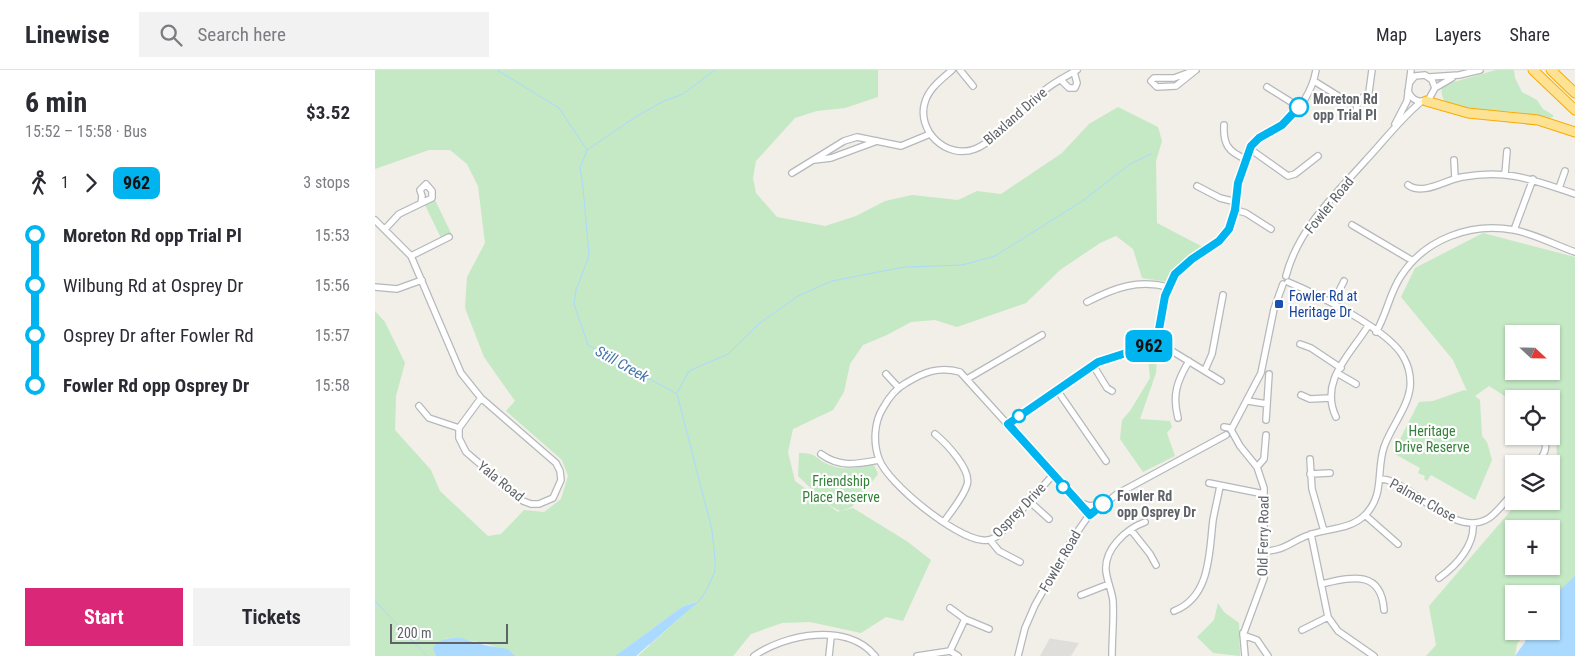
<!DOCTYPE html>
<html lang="en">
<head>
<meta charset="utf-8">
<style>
	:root { --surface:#fff; --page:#f2f2f3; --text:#2b2b33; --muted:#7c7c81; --line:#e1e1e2; --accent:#db2777 }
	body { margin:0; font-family:"Roboto Condensed",sans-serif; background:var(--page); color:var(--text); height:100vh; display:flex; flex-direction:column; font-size:19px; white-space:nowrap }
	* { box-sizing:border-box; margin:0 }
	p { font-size:16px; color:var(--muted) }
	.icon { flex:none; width:28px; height:28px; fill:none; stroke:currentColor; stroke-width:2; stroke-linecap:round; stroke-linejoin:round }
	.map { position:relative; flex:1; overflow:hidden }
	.details { display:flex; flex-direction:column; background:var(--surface); width:375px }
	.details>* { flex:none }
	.badge { padding:0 10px; border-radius:8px; font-size:18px; line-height:32px }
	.needle { width:32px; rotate:112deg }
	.fabs { position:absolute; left:1130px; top:255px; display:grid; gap:10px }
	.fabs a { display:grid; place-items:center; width:55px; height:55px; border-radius:0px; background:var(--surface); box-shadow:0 1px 4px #0004; font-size:25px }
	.scale { position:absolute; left:15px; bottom:12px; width:118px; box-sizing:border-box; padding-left:5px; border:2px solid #5f6368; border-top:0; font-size:14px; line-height:18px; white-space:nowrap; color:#5f6368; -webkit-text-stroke:4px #fff; paint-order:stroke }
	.map>.badge { position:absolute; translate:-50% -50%; box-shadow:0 0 0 2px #fff }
	.legs { display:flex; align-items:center; gap:8px; height:55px; padding:0 25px; font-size:16px }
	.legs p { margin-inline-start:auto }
	.head { display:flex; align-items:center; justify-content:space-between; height:85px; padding:0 25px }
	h1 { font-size:28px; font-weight:700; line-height:38px }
	.cta { display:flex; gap:10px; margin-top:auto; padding:10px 25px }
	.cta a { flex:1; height:58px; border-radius:0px; background:var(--accent); color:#fff; font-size:20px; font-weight:700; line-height:58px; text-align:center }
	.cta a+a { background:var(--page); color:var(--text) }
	ul { padding:0 25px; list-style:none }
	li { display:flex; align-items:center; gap:18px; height:50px; font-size:19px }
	li i { display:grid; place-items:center; width:8px; height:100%; margin:0 6px; background:currentColor }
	li i::after { content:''; width:12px; height:12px; margin:-6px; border:4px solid; border-radius:50%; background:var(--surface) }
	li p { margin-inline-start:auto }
	li:first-child i { background:linear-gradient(#0000 50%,currentColor 0) }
	li:last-child i { background:linear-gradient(currentColor 50%,#0000 0) }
	header { display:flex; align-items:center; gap:30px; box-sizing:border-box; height:70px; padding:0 25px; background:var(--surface); border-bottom:1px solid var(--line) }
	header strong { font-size:24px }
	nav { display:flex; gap:28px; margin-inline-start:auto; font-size:18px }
	.search { width:350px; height:45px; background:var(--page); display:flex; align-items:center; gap:12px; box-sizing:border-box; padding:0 18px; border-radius:0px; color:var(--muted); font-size:19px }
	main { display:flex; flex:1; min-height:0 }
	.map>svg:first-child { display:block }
	.industrial { fill:#e0deda }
	.green { fill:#c5e8c5; fill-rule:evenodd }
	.water { fill:#aadaff }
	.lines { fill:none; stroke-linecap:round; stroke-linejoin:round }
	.stream { stroke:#aadaff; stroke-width:1 }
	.minor-casing { stroke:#b5b8bc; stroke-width:8 }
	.highway-casing { stroke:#f9ab00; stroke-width:11 }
	.minor { stroke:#fff; stroke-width:5.5 }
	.highway { stroke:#fde293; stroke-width:9 }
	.line-1-casing { stroke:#fff; stroke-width:11 }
	.line-1 { stroke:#00b5ef; stroke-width:8 }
	.stop-1-dot { fill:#fff; stroke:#00b5ef; stroke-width:2.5 }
	.transit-dot { fill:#1a4fb4; stroke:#fff; stroke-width:2 }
	.labels { text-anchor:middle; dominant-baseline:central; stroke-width:4.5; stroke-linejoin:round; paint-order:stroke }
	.stop-label { font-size:14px; font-weight:bold; fill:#5f6368; stroke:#fff; text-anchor:start }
	.street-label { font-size:14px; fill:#5f6368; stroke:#fff }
	.transit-label { font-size:14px; fill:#164399; stroke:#fff; text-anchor:start }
	.park-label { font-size:14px; fill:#348238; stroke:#fff }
	.water-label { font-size:15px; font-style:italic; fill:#4174aa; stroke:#fff }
</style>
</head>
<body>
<header>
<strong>Linewise</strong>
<div class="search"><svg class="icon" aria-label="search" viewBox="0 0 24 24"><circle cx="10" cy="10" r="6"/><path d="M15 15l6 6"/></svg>Search here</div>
<nav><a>Map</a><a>Layers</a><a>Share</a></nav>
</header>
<main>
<section class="details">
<div class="head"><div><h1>6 min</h1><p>15:52 – 15:58 · Bus</p></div><b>$3.52</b></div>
<div class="legs"><svg class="icon" aria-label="walk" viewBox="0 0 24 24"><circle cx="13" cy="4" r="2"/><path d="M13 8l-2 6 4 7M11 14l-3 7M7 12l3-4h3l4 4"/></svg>1<svg class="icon" aria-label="forward" viewBox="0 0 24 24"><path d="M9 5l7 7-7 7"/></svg><b class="badge" style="background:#00b5ef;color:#111">962</b><p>3 stops</p></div>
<ul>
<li><i style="color:#00b5ef"></i><b>Moreton Rd opp Trial Pl</b><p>15:53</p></li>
<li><i style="color:#00b5ef"></i><span>Wilbung Rd at Osprey Dr</span><p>15:56</p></li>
<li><i style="color:#00b5ef"></i><span>Osprey Dr after Fowler Rd</span><p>15:57</p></li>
<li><i style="color:#00b5ef"></i><b>Fowler Rd opp Osprey Dr</b><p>15:58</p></li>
</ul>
<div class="cta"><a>Start</a><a>Tickets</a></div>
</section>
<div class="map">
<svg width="1200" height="586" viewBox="0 0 1200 586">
	<rect width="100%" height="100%" fill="#f1efe8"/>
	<path class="industrial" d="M 675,568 L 678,569 L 704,573 L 696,586 L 665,586 Z"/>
	<path class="green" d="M 0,0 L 503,0 L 503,27 L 470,38 L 442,41 L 420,48 L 381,91 L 378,108 L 381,123 L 402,147 L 450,156 L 481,146 L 510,131 L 537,125 L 583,130 L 602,121 L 626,124 L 687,83 L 714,54 L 743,37 L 783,57 L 787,71 L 781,91 L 782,153 L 828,177 L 800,200 L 793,212 L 767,208 L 758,179 L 741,166 L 725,173 L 685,200 L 651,233 L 582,257 L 560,250 L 536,252 L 512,265 L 488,275 L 475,294 L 469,322 L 458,340 L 418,359 L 413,382 L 420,411 L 463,442 L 465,441 L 452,434 L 423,406 L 424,383 C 444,383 439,389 455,395 C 469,401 484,398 498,393 L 503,404 L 477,437 L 466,441 L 478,438 L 533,472 L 556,490 L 528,551 L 511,547 L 486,563 L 435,552 L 407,553 L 376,564 L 358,586 L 263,586 L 323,531 L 307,537 L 240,586 L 141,586 C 134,578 81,565 70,569 C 66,571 61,576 58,579 L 61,586 L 0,586 L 0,241 L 10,252 L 30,293 L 21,326 L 20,360 L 56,400 L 65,421 L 113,466 L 126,464 L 149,440 L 169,442 L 186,429 L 193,406 L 187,390 L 131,341 L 140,331 L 109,287 L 90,238 L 92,207 L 110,173 L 103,116 L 92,94 L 75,80 L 54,80 L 0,99 Z
		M 1121,0 L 1139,0 L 1140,8 L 1147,22 L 1162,30 L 1168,39 L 1178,45 L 1178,47 C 1168,50 1151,44 1140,42 C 1123,40 1056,47 1068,15 Z
		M 60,130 L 76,163 L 66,168 L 50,135 Z
		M 1108,163 L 1200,187 L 1200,510 L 1176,533 L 1176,524 L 1139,524 L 1139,561 L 1152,561 L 1142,574 L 1140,586 L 1051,586 L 1061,575 L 1054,536 L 1144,431 L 1176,431 L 1176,394 L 1174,394 L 1182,385 L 1181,368 L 1176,364 L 1176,329 L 1139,329 L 1139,332 L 1114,316 L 1100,326 L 1105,330 L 1107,366 L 1112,372 L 1117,390 L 1100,430 L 1056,405 L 1052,411 L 1049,409 L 1050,406 L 1043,403 L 1045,398 L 1018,383 L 1044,332 L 1058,331 L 1089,320 L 1092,321 L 1078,290 L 1026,227 L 1040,198 ZM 1139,264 L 1176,264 L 1176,301 L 1139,301 ZM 1139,459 L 1176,459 L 1176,496 L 1139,496 Z
		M 773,288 L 782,288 L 781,303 L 765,349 L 795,351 L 797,357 L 792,363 L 800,386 L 768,402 L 745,369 L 747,350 L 755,341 L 775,308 Z
		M 843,533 L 849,542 L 864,553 L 865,586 L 838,583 L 822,567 L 839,550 Z"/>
	<path class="water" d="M 1200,506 L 1200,586 L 1140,586 L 1150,572 L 1153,561 L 1176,561 L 1176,529 Z
		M 324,531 L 261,586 L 240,586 L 307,537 Z
		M 86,568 L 109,575 L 132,579 L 141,586 L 61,586 L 58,579 C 62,568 76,568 86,568 Z"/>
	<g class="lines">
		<path class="stream" d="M 122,0 L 184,38 L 212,80
			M 302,323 L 314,301 L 353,284 L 385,253 L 423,226 L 457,211 L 529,197 L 587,195 L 620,186 L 709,130 L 755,94 L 776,84
			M 0,531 L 52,586
			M 306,545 L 324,531 L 332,519 L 340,501 L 340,489 L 337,460 L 302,324 L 213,275 L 199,234 L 201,220 L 214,186 L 208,117 L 205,98 L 212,80 L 262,46 L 289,31 L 308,24 L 340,0
			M 275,574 L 303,548"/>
		<g class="minor-casing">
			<path id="minor" d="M 577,0 C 567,9 554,18 550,32 C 541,60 571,90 600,79 C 621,71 650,35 670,20 C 679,12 692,6 702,0
				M 585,0 L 598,16
				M 821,0 L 799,8 L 779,8 L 776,11 L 782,17 L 801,16 L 821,0
				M 1054,7 L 1084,5 L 1105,0
				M 686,10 L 694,18 L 700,18 L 702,13 L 699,2
				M 939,11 L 968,29 L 982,32 L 994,22 L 997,0
				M 892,17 L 924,37
				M 1060,18 L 1077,8
				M 1033,21 C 1037,31 1046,34 1054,29 L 1060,18 L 1057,10 L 1050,5 L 1040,6 L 1035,12
				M 981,45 L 982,32
				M 1020,54 L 1032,31 L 1036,0
				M 849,55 C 848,74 853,82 871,89
				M 875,79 L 913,106 L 920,104 L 943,86
				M 439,90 L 456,88 L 502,71
				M 1079,90 L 1080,108
				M 417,103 L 469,71 L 482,67 L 526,76 L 555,64
				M 1130,104 L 1132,81
				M 1033,115 C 1048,126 1070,110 1087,107 C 1134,99 1158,110 1200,124
				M 822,116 L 845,128 L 861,132
				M 1184,118 L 1190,101
				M 861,140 L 871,143 L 896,159
				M 0,150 L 36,186 L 86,303 L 106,328 L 181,393 L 185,401 L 186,410 L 178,428 L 164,434 L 156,434 L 148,431 L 91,382 L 84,368 L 84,358 L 106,328
				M 977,155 L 1038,191
				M 10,159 L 24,144 L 57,128 L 57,121 L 51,114 L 45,120 L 47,126 L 46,133
				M 1139,160 L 1158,109
				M 36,186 L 74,167
				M 911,206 C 923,159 960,125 991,90 C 1009,71 1026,48 1047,31
				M 0,217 L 22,219 L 47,210
				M 712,232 C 739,218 763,209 793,217
				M 958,233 L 969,211
				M 1001,262 C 1012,244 1014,224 1026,206 C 1050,169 1096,152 1139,160 C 1160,164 1180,175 1200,182
				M 925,274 L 936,278 L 966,298
				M 781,276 C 787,243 788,209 818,188 C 832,178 847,172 855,156 C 861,145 860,135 861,123 C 863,109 869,87 877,76 C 884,65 898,62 908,54 C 924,43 938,19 941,0
				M 718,295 L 732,318 L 737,321
				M 830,300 L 837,284 L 848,225
				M 962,303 L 981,314
				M 511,304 L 523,317
				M 592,309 L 667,265
				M 682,320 L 731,391
				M 926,325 L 935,329 L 955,328
				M 873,331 L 892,334
				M 44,336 L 54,348 L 84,358
				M 961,347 C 944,311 975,285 993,256
				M 803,348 C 797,325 802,311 814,291
				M 891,350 L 894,304
				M 633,354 L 723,292 L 770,277 L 786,277 L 797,281 L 846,311
				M 849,357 L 855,358 L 865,376 L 882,397 L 889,418 L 889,508 L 868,565
				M 856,360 L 886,303 L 899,239 L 908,214
				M 560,364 C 571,373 597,400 592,415 C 588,428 576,441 569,452
				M 446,384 C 465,398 482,394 504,390
				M 935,389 L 937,419 L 949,461
				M 1163,394 C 1169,384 1176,374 1164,366
				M 882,397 L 889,389 L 891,365
				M 935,404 L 955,403
				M 678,405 L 624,465 C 618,469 614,471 607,470 C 581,468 513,414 504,389 C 498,373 499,352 508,338 C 514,327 520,319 531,313 C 549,302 564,296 585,302 L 715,445
				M 1005,409 C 1016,409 1024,415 1034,421 C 1055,434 1088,465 1114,448 C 1124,441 1131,430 1139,422
				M 834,413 L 889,424
				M 654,431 L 674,449
				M 706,433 L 715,436 L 726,434
				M 990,445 L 1023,474
				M 756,460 L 775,484 L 781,495
				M 936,464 L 953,547 L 963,561 L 999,586
				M 615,470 L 624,481 L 645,492
				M 889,481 C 910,481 916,471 934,465 C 953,458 975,460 990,445 C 1010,425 1001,401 1009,377 C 1016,357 1032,339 1035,318 C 1036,308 1034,297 1029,288 C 1016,261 942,224 913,212
				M 1064,508 C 1082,495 1100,475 1098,453
				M 946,514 C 974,508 1006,498 1009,540
				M 706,525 L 734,514
				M 575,538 L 590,549 L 614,559
				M 799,541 C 836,527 834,482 838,450 C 840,439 843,427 845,416
				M 927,560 L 953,547
				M 868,563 L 870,586
				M 868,565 L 882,570 L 893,586
				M 575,581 L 590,549
				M 379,586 C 410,564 473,552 500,586
				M 454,586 L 456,567
				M 542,586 L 575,581 L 583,586
				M 643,586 L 650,558 L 660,535 L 698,468 L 712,448 L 742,424 L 851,365
				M 737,586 C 737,568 739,549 738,531 C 737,521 732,511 731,501 C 729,479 751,459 770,452"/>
		</g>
		<g class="highway-casing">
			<path id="highway" d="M 1158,0 L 1200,40
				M 1176,0 L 1200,23
				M 1051,31 L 1093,43 L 1163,50 L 1200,62"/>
		</g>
		<use href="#minor" class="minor"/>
		<use href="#highway" class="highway"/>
	</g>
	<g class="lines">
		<g class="line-1-casing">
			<path id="line-1" d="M 728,434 L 715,445 L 633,354 L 723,292 L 770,277 L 781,276 L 790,226 L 800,204 L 817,189 L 844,171 L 854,159 L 860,140 L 863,113 L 876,76 L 884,68 L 907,55 L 924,37"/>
		</g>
		<use href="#line-1" class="line-1"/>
	</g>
	<g class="stop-1-dot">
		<circle cx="924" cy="37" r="9"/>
		<circle cx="644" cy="346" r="6"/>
		<circle cx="688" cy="417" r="6"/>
		<circle cx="728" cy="434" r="9"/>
	</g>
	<rect class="transit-dot" x="899" y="229" width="10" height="10" rx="2.5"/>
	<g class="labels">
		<g class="stop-label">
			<text x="938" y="29">Moreton Rd<tspan x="938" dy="16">opp Trial Pl</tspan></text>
			<text x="742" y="426">Fowler Rd<tspan x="742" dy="16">opp Osprey Dr</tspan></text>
		</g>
		<g class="street-label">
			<text transform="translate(640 46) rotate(-41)">Blaxland Drive</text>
			<text transform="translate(954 135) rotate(-51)">Fowler Road</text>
			<text transform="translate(126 411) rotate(39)">Yala Road</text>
			<text transform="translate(1048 430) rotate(29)">Palmer Close</text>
			<text transform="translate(644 440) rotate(-46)">Osprey Drive</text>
			<text transform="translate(888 466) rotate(-89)">Old Ferry Road</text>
			<text transform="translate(685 491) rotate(-60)">Fowler Road</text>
		</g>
		<g class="transit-label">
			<text x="914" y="226">Fowler Rd at<tspan x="914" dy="16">Heritage Dr</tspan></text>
		</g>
		<g class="park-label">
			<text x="1057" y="361">Heritage<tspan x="1057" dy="16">Drive Reserve</tspan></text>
			<text x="466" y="411">Friendship<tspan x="466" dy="16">Place Reserve</tspan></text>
		</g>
		<g class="water-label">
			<text transform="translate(247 294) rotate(29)">Still Creek</text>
		</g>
	</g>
</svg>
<div class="fabs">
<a><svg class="needle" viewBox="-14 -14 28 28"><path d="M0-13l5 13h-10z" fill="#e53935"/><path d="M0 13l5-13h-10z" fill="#7c7c81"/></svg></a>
<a><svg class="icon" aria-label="locate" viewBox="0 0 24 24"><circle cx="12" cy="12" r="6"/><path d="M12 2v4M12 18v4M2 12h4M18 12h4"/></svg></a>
<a><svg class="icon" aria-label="layers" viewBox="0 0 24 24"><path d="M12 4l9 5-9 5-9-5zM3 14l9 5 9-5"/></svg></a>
<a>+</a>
<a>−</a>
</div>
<div class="scale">200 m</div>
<b class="badge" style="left:774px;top:276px;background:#00b5ef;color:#111">962</b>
</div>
</main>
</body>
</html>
